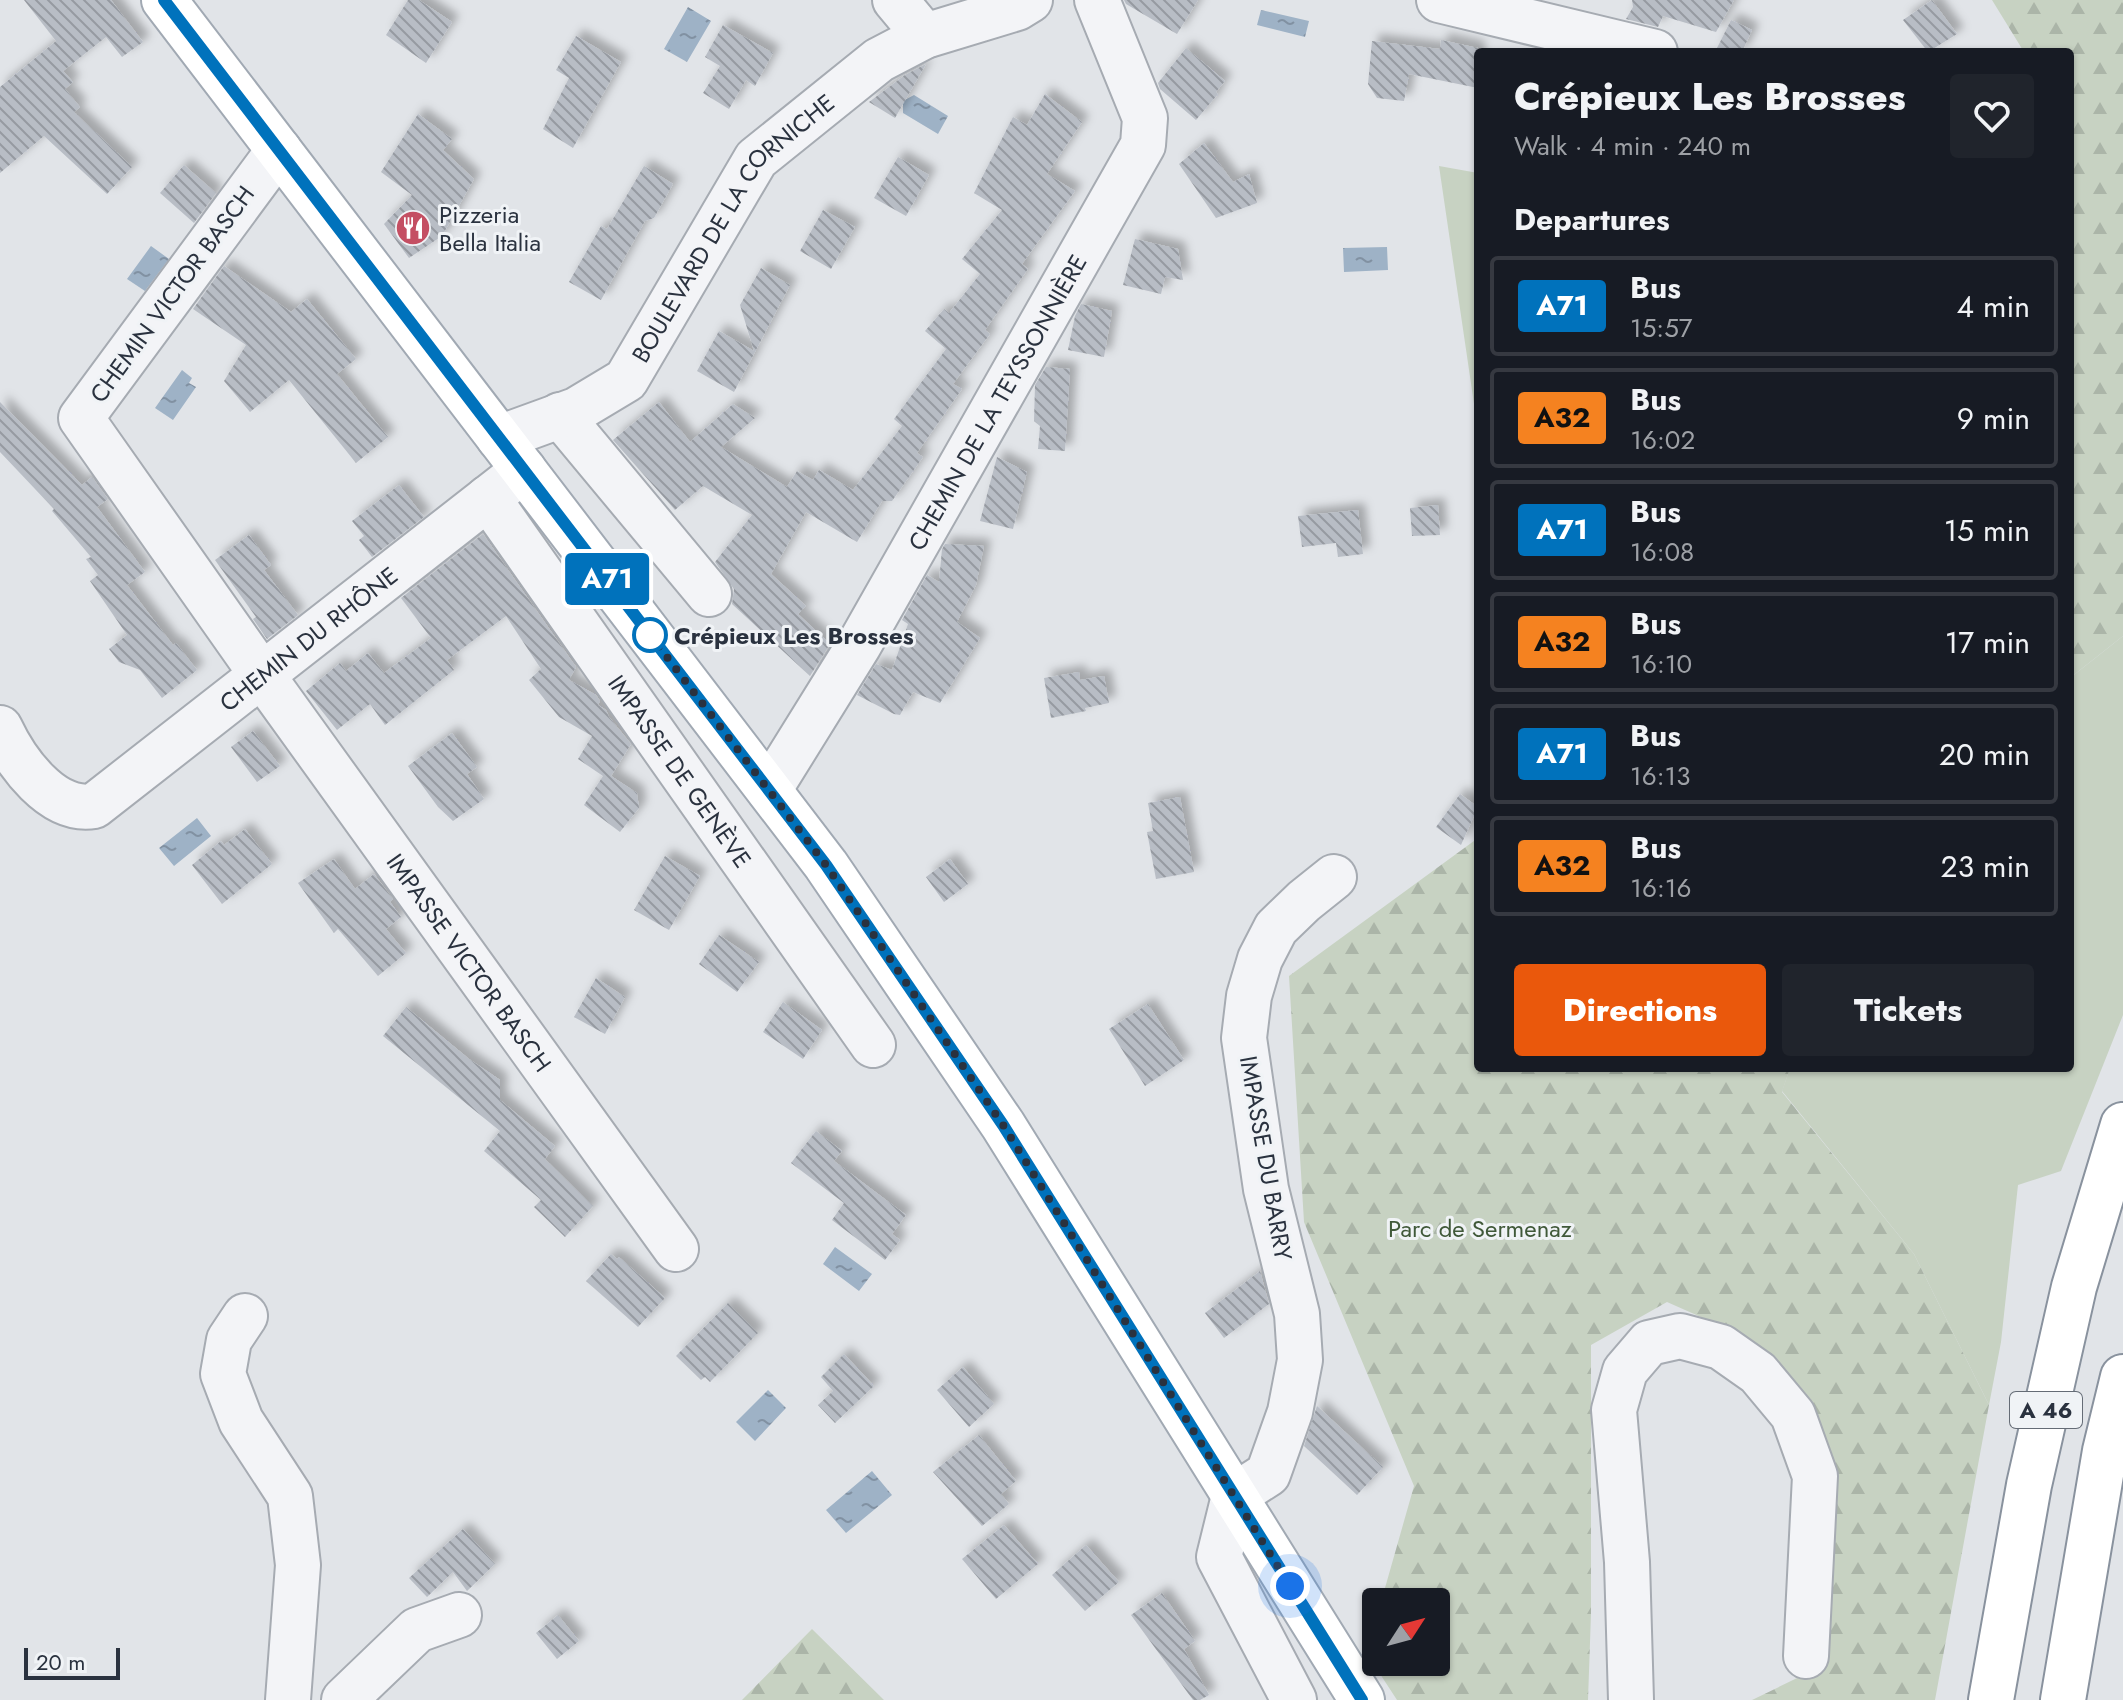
<!DOCTYPE html>
<html lang="en">
<head>
<meta charset="utf-8">
<style>
	:root { --surface:#171b24; --page:#20242c; --text:#f1f3f6; --muted:#9ea1a6; --line:#363941; --accent:#ea580c }
	body { margin:0; font-family:Jost,sans-serif; background:var(--page); color:var(--text); height:100vh; display:flex; flex-direction:column; font-size:30px; white-space:nowrap }
	* { box-sizing:border-box; margin:0 }
	p { font-size:26px; color:var(--muted) }
	.icon { flex:none; width:44px; height:44px; fill:none; stroke:currentColor; stroke-width:2; stroke-linecap:round; stroke-linejoin:round }
	.map { position:relative; flex:1; overflow:hidden }
	.drawer { position:absolute; left:1474px; top:48px; width:600px; height:1024px; display:flex; flex-direction:column; background:var(--surface); border-radius:8px; box-shadow:0 2px 6px #0004 }
	.drawer>* { flex:none }
	.badge { padding:0 16px; border-radius:6px; font-size:28px; line-height:52px }
	.needle { width:52px; rotate:54deg }
	.tools { position:absolute; left:1362px; top:1588px; display:grid; gap:16px }
	.tools a { display:grid; place-items:center; width:88px; height:88px; border-radius:8px; background:var(--surface); box-shadow:0 2px 6px #0004; font-size:40px }
	.scale { position:absolute; left:24px; bottom:20px; width:96px; box-sizing:border-box; padding-left:8px; border:4px solid #2a323f; border-top:0; font-size:22px; line-height:28px; white-space:nowrap; color:#2a323f; -webkit-text-stroke:6px #f0f3f6; paint-order:stroke }
	.you { position:absolute; width:40px; height:40px; margin:-20px; border:6px solid #fff; border-radius:50%; background:#1a73e8; box-shadow:0 0 0 12px #1a73e833 }
	.map>.badge { position:absolute; translate:-50% -50%; box-shadow:0 0 0 4px #fff }
	h2 { padding:0 40px; font-size:30px; line-height:72px }
	.round { display:grid; place-items:center; flex:none; width:84px; height:84px; border-radius:8px; background:var(--page) }
	.summary { display:flex; align-items:center; justify-content:space-between; height:136px; padding:0 40px }
	h1 { font-size:38px; font-weight:800; line-height:60px }
	.primary-button { display:flex; gap:16px; margin-top:auto; padding:16px 40px }
	.primary-button a { flex:1; height:92px; border-radius:8px; background:var(--accent); color:#fff; font-size:32px; font-weight:800; line-height:92px; text-align:center }
	.primary-button a+a { background:var(--page); color:var(--text) }
	ul { padding:0; list-style:none }
	li { display:flex; align-items:center; gap:24px; height:100px; margin:0 16px 12px; padding:0 24px; border:4px solid var(--line); border-radius:8px }
	li div { flex:1 }
	li b { display:block; font-size:30px }
	li em { font-style:normal }
	li .badge { min-width:88px; font-weight:700; text-align:center }
	.map>svg:first-child { display:block }
	.grass { fill:#c7d2c2 }
	.forest { fill:url(#forest-firs) }
	.water { fill:url(#water-ripples) }
	.building { fill:url(#building-back-hatch); filter:url(#shadow) }
	.lines { fill:none; stroke-linecap:round; stroke-linejoin:round }
	.minor-casing { stroke:#a6abb2; stroke-width:48 }
	.major-casing { stroke:#a1a9b3; stroke-width:48 }
	.highway-casing { stroke:#89929e; stroke-width:48 }
	.minor { stroke:#f3f4f7; stroke-width:44 }
	.major { stroke:#fff; stroke-width:44 }
	.highway { stroke:#fff; stroke-width:44 }
	.line-casing { stroke:#fff; stroke-width:18 }
	.line { stroke:#0072bc; stroke-width:12 }
	.walk { stroke:#2a323f; stroke-width:8; stroke-dasharray:0 14.4 }
	.stop-dot { fill:#fff; stroke:#0072bc; stroke-width:4 }
	.labels { text-anchor:middle; dominant-baseline:central; stroke-width:6; stroke-linejoin:round; paint-order:stroke }
	.shield { fill:#f0f3f6; stroke:#656c76; stroke-width:2 }
	.shield-label { font-size:22px; font-weight:bold; fill:#2a323f }
	.poi-label { font-size:24px; fill:#2a323f; stroke:#f0f3f6; text-anchor:start }
	.street-label { font-size:24px; fill:#2a323f; stroke:#f0f3f6 }
	.stop-label { font-size:24px; font-weight:bold; fill:#2a323f; stroke:#f0f3f6; text-anchor:start }
	.park-label { font-size:24px; fill:#405939; stroke:#f0f3f6 }
</style>
</head>
<body>
<div class="map">
<svg width="2123" height="1700" viewBox="0 0 2123 1700">
	<defs>
		<pattern id="forest-firs" width="22" height="20" patternUnits="userSpaceOnUse" patternTransform="scale(2)"><rect width="22" height="20" fill="#c7d2c2"/><path d="M5 1l3.5 6h-7zM16 11l3.5 6h-7z" fill="#abb5a8"/></pattern>
		<pattern id="water-ripples" width="26" height="14" patternUnits="userSpaceOnUse" patternTransform="scale(2)"><rect width="26" height="14" fill="#9eb2c6"/><path d="M2 4q2-2 4 0t4 0M15 11q2-2 4 0t4 0" fill="none" stroke="#8191a2"/></pattern>
		<pattern id="building-back-hatch" width="6" height="6" patternUnits="userSpaceOnUse" patternTransform="scale(2)"><rect width="6" height="6" fill="#b8bdc5"/><path d="M-1 5l2 2M0 0l6 6M5-1l2 2" fill="none" stroke="#969aa1"/></pattern>
		<filter id="shadow"><feDropShadow dx="7" dy="-7" stdDeviation="4" flood-color="#0004"/></filter>
	</defs>
	<rect width="100%" height="100%" fill="#e1e4e8"/>
	<path class="grass" d="M 1439,166 L 1478,173 L 1478,431 Z
		M 2123,636 L 2123,1015 L 2061,1171 L 2018,1185 L 2001,1342 L 1989,1405 L 1914,1254 L 1782,1091 L 1790,1068 L 2070,1068 L 2070,678 Z"/>
	<path class="forest" d="M 1992,0 L 2123,0 L 2123,636 L 2070,678 L 2070,137 L 2074,134 L 2070,127 L 2070,52 L 2024,52 Z
		M 1478,838 L 1478,1068 L 1790,1068 L 1782,1092 L 1914,1254 L 1989,1405 L 1935,1700 L 1752,1700 L 1824,1665 L 1821,1430 L 1746,1337 L 1667,1302 L 1591,1345 L 1591,1614 L 1588,1700 L 1397,1700 L 1367,1654 L 1376,1621 L 1376,1662 L 1436,1662 L 1436,1602 L 1381,1602 L 1414,1486 L 1304,1222 L 1289,976 Z
		M 812,1629 L 884,1700 L 742,1700 Z"/>
	<path class="water" d="M 688,7 L 711,21 L 687,62 L 664,49 Z
		M 1261,10 L 1309,21 L 1305,37 L 1257,25 Z
		M 914,95 L 948,116 L 938,134 L 903,113 L 903,101 Z
		M 151,246 L 169,259 L 145,291 L 127,279 Z
		M 1387,247 L 1388,270 L 1344,272 L 1343,248 Z
		M 182,370 L 192,378 L 189,383 L 196,387 L 173,420 L 155,408 Z
		M 197,818 L 211,836 L 174,866 L 159,848 Z
		M 835,1247 L 872,1274 L 859,1291 L 823,1264 Z
		M 768,1390 L 786,1408 L 755,1441 L 736,1422 Z
		M 872,1471 L 892,1495 L 846,1533 L 826,1510 Z"/>
	<path class="building" d="M 24,0 L 111,0 L 143,42 L 122,57 L 106,37 L 63,71 L 73,82 L 65,89 L 80,107 L 74,112 L 132,167 L 107,194 L 44,136 L 0,173 L 0,87 L 56,41 Z
		M 408,0 L 419,0 L 452,22 L 426,63 L 386,35 Z
		M 1124,0 L 1198,0 L 1177,34 L 1126,4 Z
		M 1632,0 L 1734,0 L 1716,32 L 1663,16 L 1658,27 L 1626,19 L 1633,7 Z
		M 1932,0 L 1957,34 L 1928,52 L 1903,20 Z
		M 1731,20 L 1752,30 L 1742,52 L 1715,52 Z
		M 723,25 L 773,53 L 755,86 L 746,80 L 729,109 L 703,93 L 720,66 L 705,57 Z
		M 576,36 L 621,62 L 573,148 L 543,129 L 569,78 L 556,70 Z
		M 1441,40 L 1478,48 L 1478,88 L 1409,74 L 1404,101 L 1377,98 L 1368,84 L 1372,41 L 1440,49 Z
		M 1186,48 L 1225,81 L 1216,92 L 1218,94 L 1196,120 L 1160,89 L 1158,83 Z
		M 926,64 L 895,118 L 869,102 L 905,75 Z
		M 1045,94 L 1082,122 L 1047,174 L 1075,191 L 1022,264 L 1028,269 L 985,330 L 990,334 L 953,384 L 962,389 L 917,453 L 923,457 L 892,501 L 882,501 L 857,542 L 806,512 L 771,574 L 806,606 L 798,614 L 830,644 L 810,676 L 732,604 L 734,589 L 715,562 L 752,515 L 703,486 L 675,510 L 613,440 L 659,402 L 690,442 L 733,404 L 755,418 L 721,447 L 787,487 L 797,471 L 813,480 L 819,470 L 853,490 L 902,426 L 894,419 L 946,349 L 925,331 L 944,309 L 949,313 L 980,274 L 962,259 L 1002,210 L 974,193 L 1013,117 L 1027,125 Z
		M 418,114 L 452,139 L 443,150 L 474,179 L 442,236 L 409,258 L 384,224 L 412,195 L 381,172 Z
		M 1204,143 L 1233,182 L 1249,174 L 1257,203 L 1216,218 L 1179,164 Z
		M 898,157 L 929,175 L 906,216 L 874,198 Z
		M 184,165 L 216,193 L 194,223 L 160,193 Z
		M 644,166 L 673,184 L 654,218 L 645,221 L 601,300 L 569,282 L 601,226 L 607,229 Z
		M 823,210 L 855,227 L 831,269 L 800,251 Z
		M 1135,239 L 1178,249 L 1183,280 L 1165,277 L 1161,294 L 1123,285 Z
		M 224,266 L 291,312 L 307,299 L 356,359 L 337,374 L 388,437 L 356,463 L 289,380 L 250,412 L 224,381 L 246,345 L 193,309 Z
		M 761,268 L 790,285 L 734,392 L 697,371 L 719,331 L 754,351 L 740,305 Z
		M 1081,304 L 1112,311 L 1104,357 L 1068,350 L 1075,316 Z
		M 1046,367 L 1070,369 L 1065,451 L 1038,449 L 1040,426 L 1034,421 L 1035,385 Z
		M 0,402 L 82,485 L 92,477 L 108,499 L 97,507 L 145,572 L 127,585 L 173,645 L 176,643 L 197,670 L 162,698 L 140,670 L 119,662 L 109,649 L 127,635 L 90,581 L 98,575 L 86,559 L 91,557 L 52,511 L 54,509 L 0,452 Z
		M 997,457 L 1027,472 L 1013,529 L 980,521 Z
		M 399,485 L 424,517 L 372,557 L 359,540 L 364,536 L 352,521 Z
		M 1438,505 L 1440,535 L 1412,536 L 1410,508 Z
		M 1358,510 L 1363,554 L 1338,557 L 1336,543 L 1302,547 L 1298,516 Z
		M 483,534 L 576,667 L 569,680 L 596,695 L 600,701 L 598,705 L 606,710 L 609,717 L 631,744 L 611,776 L 637,793 L 639,808 L 620,832 L 584,805 L 603,776 L 578,759 L 592,736 L 559,717 L 529,680 L 541,669 L 506,616 L 447,660 L 454,670 L 385,725 L 370,704 L 337,730 L 306,691 L 340,663 L 346,671 L 368,653 L 384,673 L 431,638 L 401,598 Z
		M 249,535 L 271,565 L 264,570 L 298,615 L 267,639 L 253,619 L 256,617 L 215,560 Z
		M 945,544 L 984,546 L 976,585 L 957,622 L 980,638 L 940,703 L 913,692 L 900,715 L 894,714 L 857,695 L 876,664 L 892,670 L 908,624 L 902,620 L 927,575 L 939,582 L 942,549 Z
		M 1079,672 L 1080,680 L 1104,676 L 1109,703 L 1085,708 L 1086,711 L 1051,718 L 1044,678 Z
		M 253,731 L 280,766 L 257,782 L 231,747 Z
		M 452,733 L 477,767 L 467,774 L 484,799 L 453,821 L 438,807 L 408,766 Z
		M 1460,794 L 1478,807 L 1461,845 L 1436,827 Z
		M 1180,797 L 1194,872 L 1156,879 L 1147,832 L 1153,831 L 1148,803 Z
		M 245,829 L 272,864 L 222,904 L 192,865 L 221,841 L 224,845 Z
		M 665,856 L 700,876 L 669,930 L 634,910 Z
		M 334,859 L 355,889 L 374,874 L 393,899 L 390,902 L 401,917 L 386,929 L 406,953 L 378,976 L 338,929 L 334,933 L 298,883 Z
		M 950,859 L 968,884 L 944,902 L 926,877 Z
		M 719,935 L 759,962 L 737,992 L 699,964 Z
		M 596,978 L 625,997 L 605,1034 L 574,1017 Z
		M 783,1002 L 822,1030 L 803,1059 L 763,1032 Z
		M 1148,1004 L 1184,1060 L 1145,1086 L 1109,1029 Z
		M 406,1007 L 469,1059 L 500,1080 L 500,1100 L 555,1146 L 545,1159 L 593,1206 L 565,1237 L 534,1207 L 541,1200 L 484,1151 L 500,1131 L 383,1036 Z
		M 816,1131 L 842,1151 L 834,1161 L 906,1215 L 892,1234 L 900,1240 L 885,1260 L 832,1220 L 844,1203 L 791,1163 Z
		M 611,1254 L 617,1259 L 619,1257 L 665,1298 L 638,1327 L 586,1281 Z
		M 1260,1271 L 1269,1304 L 1224,1338 L 1205,1313 Z
		M 728,1303 L 758,1333 L 710,1382 L 705,1377 L 701,1380 L 676,1356 Z
		M 844,1354 L 874,1386 L 835,1423 L 818,1405 L 833,1391 L 821,1377 Z
		M 963,1367 L 994,1404 L 969,1427 L 937,1390 Z
		M 1317,1406 L 1383,1467 L 1357,1495 L 1304,1446 Z
		M 979,1435 L 1016,1481 L 1001,1494 L 1009,1504 L 982,1526 L 933,1472 Z
		M 1004,1525 L 1038,1564 L 996,1599 L 962,1559 Z
		M 463,1529 L 495,1564 L 467,1591 L 453,1572 L 427,1597 L 409,1578 Z
		M 1086,1545 L 1119,1582 L 1085,1611 L 1052,1575 Z
		M 1162,1593 L 1195,1641 L 1184,1649 L 1209,1695 L 1200,1700 L 1193,1700 L 1131,1615 Z
		M 558,1615 L 579,1641 L 557,1659 L 536,1633 Z"/>
	<g class="lines">
		<g class="minor-casing">
			<g id="minor">
				<path d="M 895,0 L 925,36"/>
				<path d="M 1439,0 L 1655,52"/>
				<path id="s1" d="M 279,150 L 81,418 L 262,675 L 676,1249"/>
				<path d="M 560,415 L 709,594"/>
				<path id="s2" d="M 499,438 L 576,410 L 626,380 L 756,159 L 879,60 L 925,36 L 1017,8 L 1030,0"/>
				<path id="s3" d="M 488,498 L 873,1045"/>
				<path id="s4" d="M 0,728 C 16,762 52,813 94,806 L 524,470"/>
				<path id="s5" d="M 769,790 L 859,645 L 1143,145 L 1145,118 L 1097,0"/>
				<path d="M 245,1316 L 229,1340 L 223,1374 L 241,1421 L 290,1496 L 298,1565 L 288,1700"/>
				<path d="M 344,1700 L 417,1630 L 459,1615"/>
				<path d="M 1294,1700 L 1219,1557 L 1234,1496 L 1268,1474 L 1290,1412 L 1300,1360 L 1297,1314 L 1266,1189 L 1244,1038 L 1249,996 L 1260,959 L 1276,928 L 1304,901 L 1334,877"/>
				<path d="M 1631,1700 L 1627,1562 L 1614,1410 L 1625,1371 L 1649,1343 L 1680,1336 L 1721,1347 L 1758,1373 L 1793,1415 L 1815,1476 L 1806,1656"/>
			</g>
		</g>
		<g class="major-casing">
			<path id="major" d="M 164,0 L 826,865 L 1003,1125 L 1362,1700"/>
		</g>
		<g class="highway-casing">
			<path id="highway" d="M 1991,1700 L 2029,1485 L 2074,1287 L 2123,1125
				M 2063,1700 L 2105,1451 L 2123,1377"/>
		</g>
		<use href="#minor" class="minor"/>
		<use href="#major" class="major"/>
		<use href="#highway" class="highway"/>
	</g>
	<g class="lines">
		<g class="line-casing">
			<path id="line" d="M 164,0 L 826,865 L 1003,1125 L 1362,1700"/>
		</g>
		<use href="#line" class="line"/>
		<path class="walk" d="M 650,635 L 826,865 L 1003,1125 L 1290,1586"/>
	</g>
	<defs>
		<g id="restaurant-disc" transform="scale(1.8)"><circle r="9.5" fill="#c44f63" stroke="#f0f3f6"/><path d="M-5-6h1v4h1v-4h1v4h1v-4h1v5L-1.5 .5V6h-2V.5L-5-1ZM5-6V6H3V1.5H1.5Q1.5-4 5-6Z" fill="#fff"/></g>
	</defs>
	<g fill-rule="evenodd">
		<use href="#restaurant-disc" x="413" y="228"/>
	</g>
	<circle class="stop-dot" cx="650" cy="635" r="16"/>
	<g class="labels">
		<rect class="shield" x="2010" y="1392" width="72" height="36" rx="6"/>
		<g class="shield-label">
			<text x="2046" y="1410">A 46</text>
		</g>
		<g class="poi-label">
			<text x="439" y="214">Pizzeria<tspan x="439" dy="28">Bella Italia</tspan></text>
		</g>
		<g class="street-label">
			<text stroke="none"><textPath href="#s2" startOffset="328">BOULEVARD DE LA CORNICHE</textPath></text>
			<text transform="translate(172 294) rotate(-54)">CHEMIN VICTOR BASCH</text>
			<text stroke="none"><textPath href="#s5" startOffset="450">CHEMIN DE LA TEYSSONNIÈRE</textPath></text>
			<text stroke="none"><textPath href="#s4" startOffset="402">CHEMIN DU RHÔNE</textPath></text>
			<text stroke="none"><textPath href="#s3" startOffset="334">IMPASSE DE GENÈVE</textPath></text>
			<text stroke="none"><textPath href="#s1" startOffset="1002">IMPASSE VICTOR BASCH</textPath></text>
			<text transform="translate(1266 1158) rotate(80)">IMPASSE DU BARRY</text>
		</g>
		<g class="stop-label">
			<text x="674" y="635">Crépieux Les Brosses</text>
		</g>
		<g class="park-label">
			<text x="1480" y="1228">Parc de Sermenaz</text>
		</g>
	</g>
</svg>
<div class="tools">
<a><svg class="needle" viewBox="-14 -14 28 28"><path d="M0-13l5 13h-10z" fill="#e53935"/><path d="M0 13l5-13h-10z" fill="#9ea1a6"/></svg></a>
</div>
<div class="scale">20 m</div>
<div class="you" style="left:1290px;top:1586px"></div>
<b class="badge" style="left:607px;top:579px;background:#0072bc;color:#fff">A71</b>
<section class="drawer">
<div class="summary"><div><h1>Crépieux Les Brosses</h1><p>Walk · 4 min · 240 m</p></div><a class="round"><svg class="icon" aria-label="heart" viewBox="0 0 24 24"><path d="M12 20l-8-8c-3-5 5-10 8-4 3-6 11-1 8 4z"/></svg></a></div>
<h2>Departures</h2>
<ul>
<li><span class="badge" style="background:#0072bc;color:#fff">A71</span><div><b>Bus</b><p>15:57</p></div><em>4 min</em></li>
<li><span class="badge" style="background:#f58220;color:#111">A32</span><div><b>Bus</b><p>16:02</p></div><em>9 min</em></li>
<li><span class="badge" style="background:#0072bc;color:#fff">A71</span><div><b>Bus</b><p>16:08</p></div><em>15 min</em></li>
<li><span class="badge" style="background:#f58220;color:#111">A32</span><div><b>Bus</b><p>16:10</p></div><em>17 min</em></li>
<li><span class="badge" style="background:#0072bc;color:#fff">A71</span><div><b>Bus</b><p>16:13</p></div><em>20 min</em></li>
<li><span class="badge" style="background:#f58220;color:#111">A32</span><div><b>Bus</b><p>16:16</p></div><em>23 min</em></li>
</ul>
<div class="primary-button"><a>Directions</a><a>Tickets</a></div>
</section>
</div>
</body>
</html>
